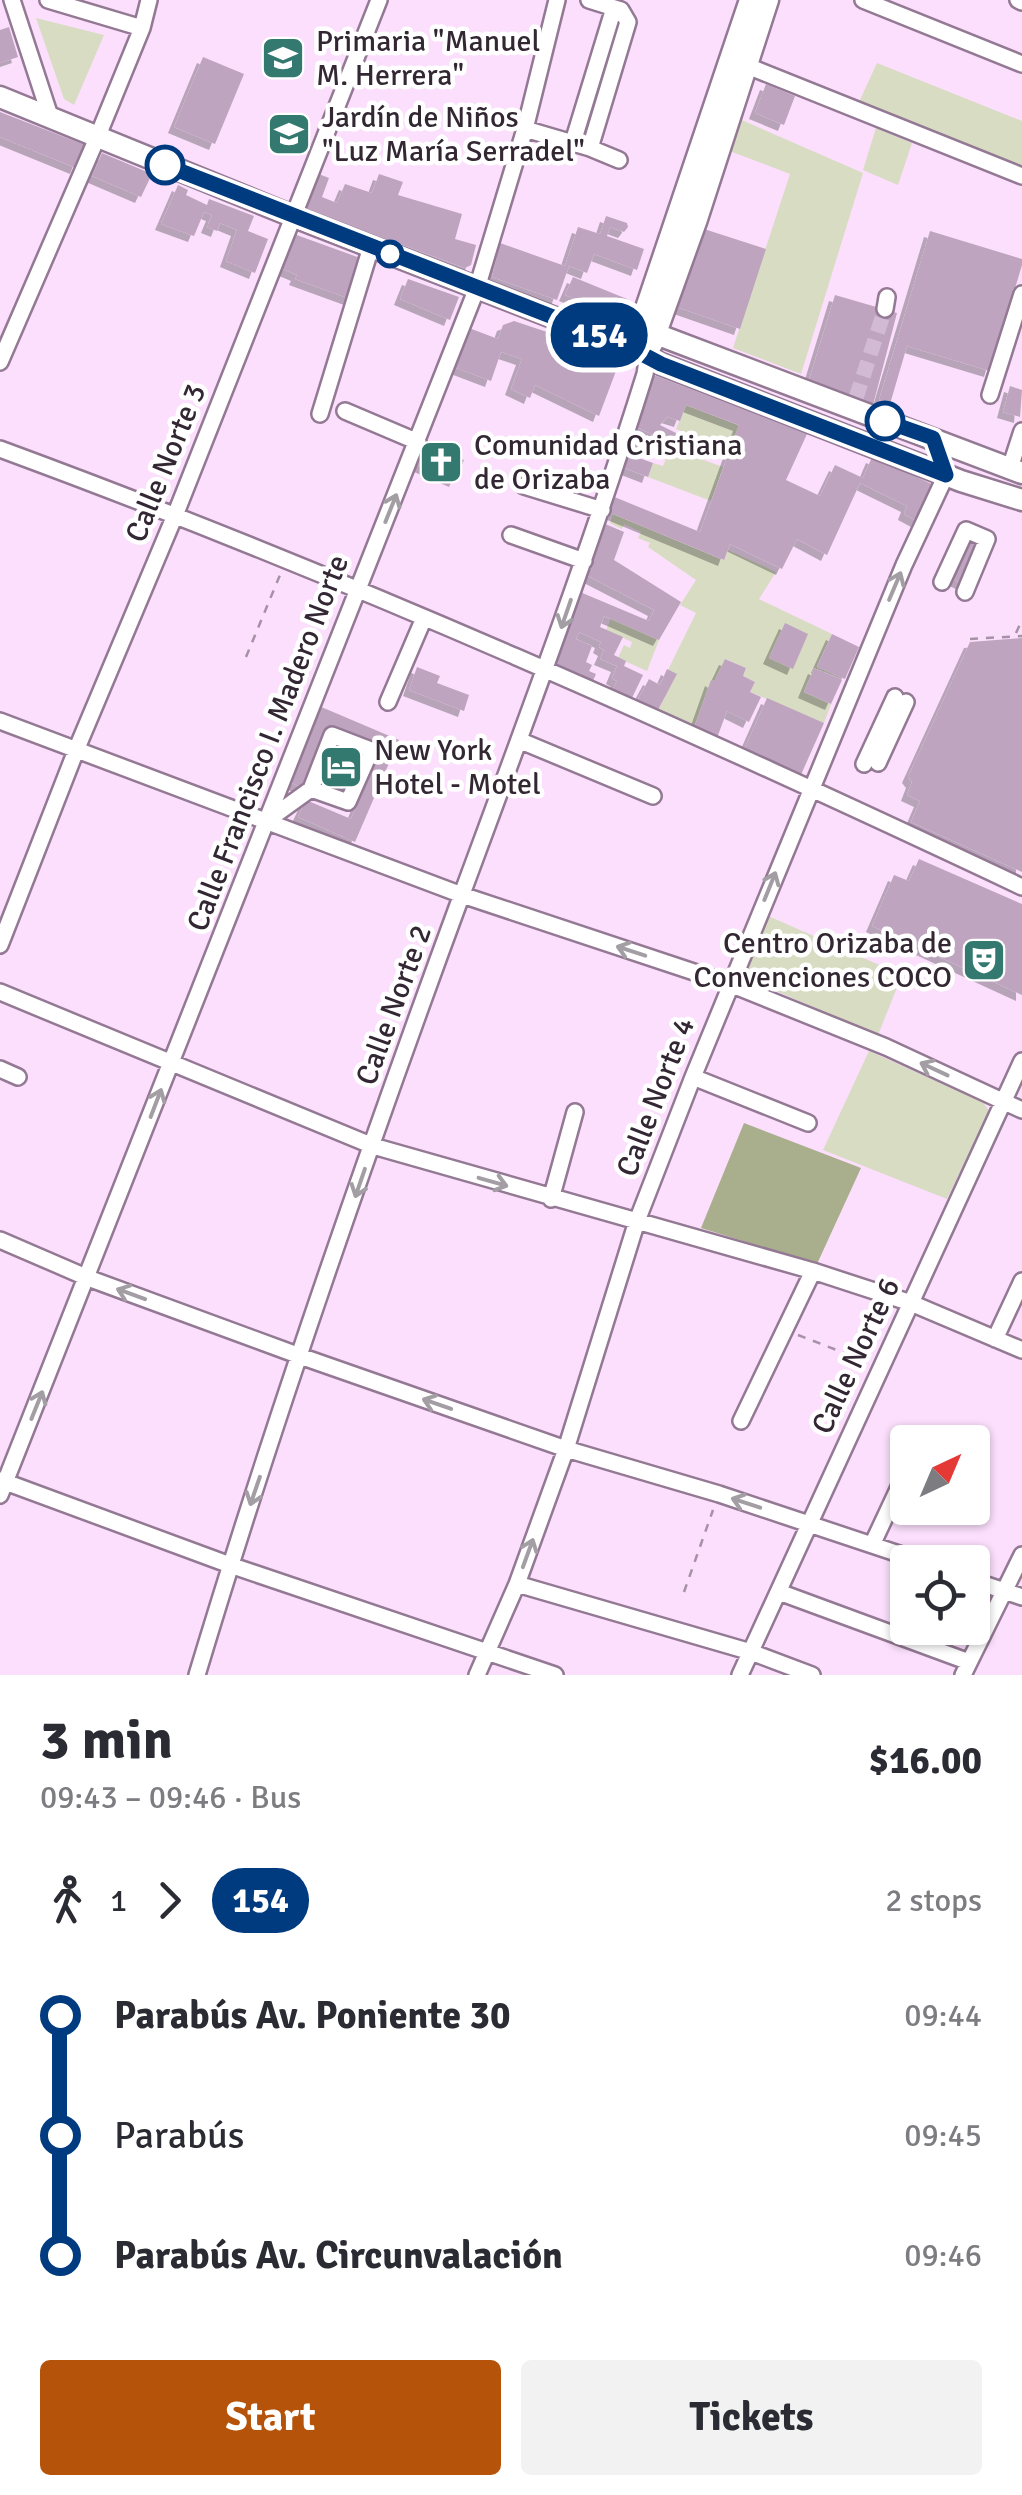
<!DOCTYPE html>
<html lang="en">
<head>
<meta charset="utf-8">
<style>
	:root { --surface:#fff; --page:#f2f2f3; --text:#2b2b33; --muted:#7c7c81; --accent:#b45309 }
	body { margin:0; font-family:Signika,sans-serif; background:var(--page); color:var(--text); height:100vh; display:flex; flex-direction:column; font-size:38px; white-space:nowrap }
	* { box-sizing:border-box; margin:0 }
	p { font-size:32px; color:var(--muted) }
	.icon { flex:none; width:55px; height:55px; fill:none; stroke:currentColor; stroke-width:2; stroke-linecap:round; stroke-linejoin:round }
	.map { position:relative; height:1675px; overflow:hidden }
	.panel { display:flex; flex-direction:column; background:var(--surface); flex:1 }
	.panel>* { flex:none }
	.badge { padding:0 20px; border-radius:32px; font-size:35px; line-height:65px }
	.needle { width:65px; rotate:44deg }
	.tools { position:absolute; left:890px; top:1425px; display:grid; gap:20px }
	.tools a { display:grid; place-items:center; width:100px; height:100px; border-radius:10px; background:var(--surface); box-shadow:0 2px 8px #0004; font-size:50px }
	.map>.badge { position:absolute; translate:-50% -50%; box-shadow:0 0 0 5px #fff }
	.legs { display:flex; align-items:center; gap:15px; height:110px; padding:0 40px; font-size:32px }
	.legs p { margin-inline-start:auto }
	.summary { display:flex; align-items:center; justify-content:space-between; height:170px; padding:0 40px }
	h1 { font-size:55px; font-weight:800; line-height:75px }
	.cta { display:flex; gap:20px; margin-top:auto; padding:20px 40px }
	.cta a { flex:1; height:115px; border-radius:10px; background:var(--accent); color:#fff; font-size:40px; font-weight:800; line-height:115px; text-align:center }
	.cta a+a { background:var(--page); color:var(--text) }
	ul { padding:0 40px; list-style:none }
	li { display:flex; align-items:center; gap:35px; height:120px; font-size:38px }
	li i { display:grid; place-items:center; width:15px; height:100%; margin:0 12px; background:currentColor }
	li i::after { content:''; width:25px; height:25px; margin:-12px; border:8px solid; border-radius:50%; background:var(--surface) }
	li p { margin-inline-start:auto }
	li:first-child i { background:linear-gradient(#0000 50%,currentColor 0) }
	li:last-child i { background:linear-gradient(currentColor 50%,#0000 0) }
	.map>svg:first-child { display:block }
	.green { fill:#d8dcc3 }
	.forest { fill:#a9af8d }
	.building { fill:#bfa4bf; filter:url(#shadow) }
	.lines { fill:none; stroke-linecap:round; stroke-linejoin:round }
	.minor-tunnel { stroke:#d3bad4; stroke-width:15; stroke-dasharray:15 8; stroke-linecap:butt }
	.minor-casing { stroke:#937993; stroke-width:20 }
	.major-casing { stroke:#937993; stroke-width:25 }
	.path { stroke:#a691a7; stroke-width:2.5; stroke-dasharray:8 8; stroke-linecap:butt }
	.minor { stroke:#fff; stroke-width:15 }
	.major { stroke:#fff; stroke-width:20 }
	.oneway { stroke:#a39ea3 }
	.line-1-casing { stroke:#fff; stroke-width:22 }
	.line-1 { stroke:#003b80; stroke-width:15 }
	.stop-1-dot { fill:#fff; stroke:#003b80; stroke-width:5 }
	.labels { text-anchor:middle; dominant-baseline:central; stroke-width:9; stroke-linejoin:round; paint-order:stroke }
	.poi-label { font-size:30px; fill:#322732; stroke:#fff; text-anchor:start }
	.street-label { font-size:30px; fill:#322732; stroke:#fff }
</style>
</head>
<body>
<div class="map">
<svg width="1022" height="1675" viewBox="0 0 1022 1675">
	<defs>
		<filter id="shadow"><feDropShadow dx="-6" dy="6" stdDeviation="0" flood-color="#0004"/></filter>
	</defs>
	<rect width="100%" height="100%" fill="#fbdffc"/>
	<path class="green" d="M 36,18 L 104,35 L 74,105 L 64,99 Z
		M 877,63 L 1022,121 L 1022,167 L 859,102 Z
		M 737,118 L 863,173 L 801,374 L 733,348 L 790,174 L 727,150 Z
		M 876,128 L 912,143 L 898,185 L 863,170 Z
		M 686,405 L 740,426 L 730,450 L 676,429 Z
		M 670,448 L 723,467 L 711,501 L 648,477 L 653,463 L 663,466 Z
		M 613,514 L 723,560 L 728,550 L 776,572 L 759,599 L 832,634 L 817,666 L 845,679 L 814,668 L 804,692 L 831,704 L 824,723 L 750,692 L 755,682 L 743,676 L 746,668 L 726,659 L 714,682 L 711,681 L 694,728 L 658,711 L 676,675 L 668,670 L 696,613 L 680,605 L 696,580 L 648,547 L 650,543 L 638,538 L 641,532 L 624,524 L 622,529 L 610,523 Z
		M 611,618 L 659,640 L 647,671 L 618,658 L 624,645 L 630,648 L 632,642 L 606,630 Z
		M 766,915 L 902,975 L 878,1035 L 739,975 Z
		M 869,1051 L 983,1102 L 989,1111 L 947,1199 L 823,1150 Z"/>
	<path class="forest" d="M 744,1123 L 861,1168 L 817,1264 L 701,1228 Z"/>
	<path class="building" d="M 9,27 L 18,57 L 0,63 L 0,30 Z
		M 203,57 L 244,74 L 215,144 L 174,127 Z
		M 766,84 L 795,96 L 784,125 L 755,113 Z
		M 0,112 L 85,145 L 76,168 L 0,137 Z
		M 102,153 L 152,174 L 141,197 L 92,176 Z
		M 316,173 L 329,178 L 322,197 L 337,203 L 345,184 L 372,193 L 379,174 L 403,182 L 398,195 L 462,214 L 455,239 L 476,245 L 471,265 L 465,268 L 303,208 Z
		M 178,185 L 188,190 L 186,195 L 207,205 L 209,199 L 254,216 L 248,231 L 268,239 L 255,273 L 226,261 L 237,230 L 220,223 L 217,231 L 207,227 L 212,215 L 204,212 L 194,236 L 161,224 Z
		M 606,216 L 627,223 L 628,227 L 624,232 L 610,227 L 607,236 L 644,249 L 637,270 L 594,254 L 587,273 L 569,266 L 557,300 L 492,277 L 500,243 L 565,266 L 578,227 L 600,234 Z
		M 701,228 L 766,249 L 740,329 L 674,306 Z
		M 930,231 L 1022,259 L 1022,265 L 990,371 L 907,346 L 890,404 L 879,400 Z
		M 291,233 L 363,259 L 350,299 L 295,279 L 297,275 L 278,267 Z
		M 573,277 L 627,299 L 619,317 L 565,295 Z
		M 408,279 L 459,297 L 450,320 L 400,299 Z
		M 835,295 L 897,313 L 873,405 L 809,380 Z
		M 514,321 L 595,348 L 590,362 L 616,371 L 599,416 L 535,385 L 530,398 L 511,389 L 522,359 L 501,352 L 491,381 L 454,367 L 469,328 L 498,339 L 503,325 Z
		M 654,375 L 807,434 L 786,480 L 820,496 L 835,465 L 863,478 L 872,457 L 934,485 L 917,521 L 904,514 L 907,506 L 860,483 L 827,555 L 797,539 L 782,569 L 730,544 L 724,560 L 606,511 L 612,496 L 700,532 L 739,425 L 686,405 L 680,421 L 667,417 L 660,425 L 678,434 L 673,444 L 634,426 Z
		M 1010,386 L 1022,390 L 1020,417 L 1003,412 Z
		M 635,431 L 648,436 L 639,458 L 653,463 L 648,477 L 622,467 Z
		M 427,444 L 464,460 L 455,481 L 418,465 Z
		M 603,523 L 624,532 L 614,560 L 681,602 L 659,640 L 604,616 L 600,627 L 623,637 L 614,655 L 626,661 L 624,666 L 643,675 L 631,700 L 612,691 L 617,681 L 612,678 L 617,666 L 600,659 L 604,650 L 599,647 L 601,642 L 579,632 L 576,639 L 592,646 L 586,662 L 592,665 L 589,671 L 596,674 L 592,683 L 554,668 L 580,592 L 649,621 L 654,610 L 586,575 Z
		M 966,530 L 987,539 L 968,586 L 945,575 Z
		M 785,623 L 808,634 L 793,669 L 769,658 Z
		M 832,634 L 859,647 L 845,679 L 817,667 Z
		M 1022,638 L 1022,872 L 911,822 L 920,801 L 907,795 L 912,782 L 908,777 L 970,642 Z
		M 725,659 L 746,668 L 743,676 L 755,682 L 750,692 L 761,697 L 749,722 L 727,711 L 717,738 L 694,728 L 711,680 L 714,682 Z
		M 417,667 L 440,676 L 437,683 L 469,695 L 464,711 L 409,690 Z
		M 814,668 L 842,680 L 831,704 L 804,692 Z
		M 667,669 L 677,674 L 657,712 L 647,709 L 649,705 L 645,703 L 644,706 L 636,703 L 649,679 L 660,685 Z
		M 767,698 L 824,723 L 800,777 L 743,752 Z
		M 319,706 L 399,740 L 355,842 L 298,817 L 306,800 L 351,819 L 381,748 L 332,727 L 306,789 L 287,781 Z
		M 347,744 L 348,752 L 360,750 L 362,761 L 355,762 L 354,779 L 346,780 L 347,791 L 338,792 L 331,782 L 323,784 L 322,777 L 327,776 L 325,766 L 329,765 L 328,756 L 333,755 L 331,747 Z
		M 919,859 L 1022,904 L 1022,995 L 872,926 L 894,875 L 909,881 Z"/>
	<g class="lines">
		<path class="minor-tunnel" d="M 856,398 L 885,309"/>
		<g class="minor-casing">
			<path id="minor" d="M 12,0 L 51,119
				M 48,0 L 142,28
				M 863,0 L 1022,64
				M 1018,0 L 1022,2
				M 740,63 L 1022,176
				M 525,129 L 590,148 L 628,22 L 621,10 L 589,0
				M 573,142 L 614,8
				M 590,148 L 619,160
				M 885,309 L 887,297
				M 0,362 L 97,138 L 142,28 L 149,0
				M 990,395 L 1022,294
				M 345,411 L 418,442
				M 320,414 L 371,247
				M 0,449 C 348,577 687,729 1022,887
				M 1010,468 L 1022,431
				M 524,486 L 602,510
				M 511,535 L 584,561
				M 942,582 L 966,530 L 987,539 L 965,592
				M 388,702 L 424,618
				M 0,721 L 462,895 L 730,984 L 886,1047 L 1022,1110
				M 521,741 L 653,796
				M 878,763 L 906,702
				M 864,764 L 895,697
				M 268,820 L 311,789 L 332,735 L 371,750 L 348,802 L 311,789
				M 0,945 L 77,748 L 176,513 L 379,0
				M 0,992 L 373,1146 L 813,1271 L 911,1303 L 1022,1350
				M 0,1069 L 18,1077
				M 693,1077 L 808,1123
				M 551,1199 L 575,1112
				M 0,1240 L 88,1278 L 300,1356 L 566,1449 L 719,1494 L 923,1562
				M 995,1339 L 1022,1281
				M 741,1421 L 813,1271
				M 0,1480 L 230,1565 L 555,1675
				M 0,1495 L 477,288 L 525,129 L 557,0
				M 872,1545 L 908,1468
				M 972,1580 L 1022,1597
				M 517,1584 L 751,1652 L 812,1675
				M 779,1592 L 969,1662
				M 197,1675 C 276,1412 367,1152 462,894 C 526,721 590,550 645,374 L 648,355
				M 477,1675 L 517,1584 L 566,1449 L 637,1221 L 693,1077 L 904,565 L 946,475 L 933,438
				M 740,1675 L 1022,1061
				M 963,1675 L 1022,1555"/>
		</g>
		<g class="major-casing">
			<path id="major" d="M 0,97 L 292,216 L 627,346 L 661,364 L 961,481 L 1022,500
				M 652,344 L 697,219 L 768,0
				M 627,346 L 656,334 L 1022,473
				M 644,349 L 638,340 L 644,314 L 750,0"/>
		</g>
		<path class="path" d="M 1016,633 L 1022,620
			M 970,639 L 1022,636
			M 246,657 L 280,575
			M 798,1335 L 865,1361
			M 684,1592 L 713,1510"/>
		<use href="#minor" class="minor"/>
		<use href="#major" class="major"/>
	</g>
	<defs><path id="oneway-shaft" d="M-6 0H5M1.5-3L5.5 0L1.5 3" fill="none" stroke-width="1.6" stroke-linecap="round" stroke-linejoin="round" transform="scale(2.5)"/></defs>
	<g class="oneway">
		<use href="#oneway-shaft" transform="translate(391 508) rotate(-68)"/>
		<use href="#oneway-shaft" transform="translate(895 586) rotate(-67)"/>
		<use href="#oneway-shaft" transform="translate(566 614) rotate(109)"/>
		<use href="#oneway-shaft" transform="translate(770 886) rotate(-68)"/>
		<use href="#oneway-shaft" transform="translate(631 951) rotate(-162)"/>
		<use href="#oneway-shaft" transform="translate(934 1069) rotate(-155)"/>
		<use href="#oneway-shaft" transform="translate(156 1103) rotate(-69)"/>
		<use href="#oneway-shaft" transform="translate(493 1182) rotate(16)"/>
		<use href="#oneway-shaft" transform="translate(360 1183) rotate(109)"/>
		<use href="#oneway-shaft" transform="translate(131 1294) rotate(-160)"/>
		<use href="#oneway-shaft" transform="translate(437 1404) rotate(-161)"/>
		<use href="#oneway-shaft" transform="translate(37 1405) rotate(-68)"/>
		<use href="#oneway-shaft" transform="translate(255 1491) rotate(109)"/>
		<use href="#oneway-shaft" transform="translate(746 1503) rotate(-162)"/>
		<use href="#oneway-shaft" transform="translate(528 1553) rotate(-70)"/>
	</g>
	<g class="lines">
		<g class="line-1-casing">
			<path id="line-1" d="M 165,165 L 627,346 L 661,364 L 946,475 L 933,438 L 885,421"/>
		</g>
		<use href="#line-1" class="line-1"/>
	</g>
	<defs>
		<g id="school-square" transform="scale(2.25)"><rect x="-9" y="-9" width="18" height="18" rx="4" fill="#33796f" stroke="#fff"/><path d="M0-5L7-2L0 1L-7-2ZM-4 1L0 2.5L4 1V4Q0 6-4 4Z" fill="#fff"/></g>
		<g id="church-square" transform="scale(2.25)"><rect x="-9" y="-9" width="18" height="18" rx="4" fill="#33796f" stroke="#fff"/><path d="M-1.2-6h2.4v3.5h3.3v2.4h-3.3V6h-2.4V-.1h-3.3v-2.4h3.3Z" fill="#fff"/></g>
		<g id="hotel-square" transform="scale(2.25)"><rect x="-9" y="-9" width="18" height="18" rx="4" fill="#33796f" stroke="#fff"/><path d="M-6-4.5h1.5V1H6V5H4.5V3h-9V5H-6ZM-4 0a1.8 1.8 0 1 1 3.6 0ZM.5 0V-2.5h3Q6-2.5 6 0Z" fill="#fff"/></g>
		<g id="theatre-square" transform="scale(2.25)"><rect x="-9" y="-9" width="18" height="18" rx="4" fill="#33796f" stroke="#fff"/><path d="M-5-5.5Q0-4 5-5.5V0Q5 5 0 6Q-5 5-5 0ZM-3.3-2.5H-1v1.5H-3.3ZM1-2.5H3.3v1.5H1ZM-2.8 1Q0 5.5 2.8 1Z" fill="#fff"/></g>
	</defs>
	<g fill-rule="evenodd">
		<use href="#school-square" x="283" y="58"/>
		<use href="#school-square" x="289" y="134"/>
		<use href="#church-square" x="441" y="462"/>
		<use href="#hotel-square" x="341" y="767"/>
		<use href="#theatre-square" x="984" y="960"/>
	</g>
	<g class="stop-1-dot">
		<circle cx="165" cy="165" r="18"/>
		<circle cx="390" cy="254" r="12"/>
		<circle cx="885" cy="421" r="18"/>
	</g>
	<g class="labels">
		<g class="poi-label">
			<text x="316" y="41">Primaria "Manuel<tspan x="316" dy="34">M. Herrera"</tspan></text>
			<text x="322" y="117">Jardín de Niños<tspan x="322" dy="34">"Luz María Serradel"</tspan></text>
			<text x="474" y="445">Comunidad Cristiana<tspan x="474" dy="34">de Orizaba</tspan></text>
			<text x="374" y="750">New York<tspan x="374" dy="34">Hotel - Motel</tspan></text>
			<text x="952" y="943" text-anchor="end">Centro Orizaba de<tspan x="952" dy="34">Convenciones COCO</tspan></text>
		</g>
		<g class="street-label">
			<text transform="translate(166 463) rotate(-68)">Calle Norte 3</text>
			<text transform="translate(268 743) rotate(-69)">Calle Francisco I. Madero Norte</text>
			<text transform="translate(394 1005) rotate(-70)">Calle Norte 2</text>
			<text transform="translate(656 1097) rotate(-69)">Calle Norte 4</text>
			<text transform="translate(856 1356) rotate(-65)">Calle Norte 6</text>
		</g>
	</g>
</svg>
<div class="tools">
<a><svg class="needle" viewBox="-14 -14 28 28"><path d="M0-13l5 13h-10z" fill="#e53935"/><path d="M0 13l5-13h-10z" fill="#7c7c81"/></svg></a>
<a><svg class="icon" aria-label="locate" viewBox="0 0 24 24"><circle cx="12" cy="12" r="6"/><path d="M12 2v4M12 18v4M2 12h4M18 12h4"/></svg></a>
</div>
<b class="badge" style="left:599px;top:335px;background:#003b80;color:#fff">154</b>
</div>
<section class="panel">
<div class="summary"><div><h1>3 min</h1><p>09:43 – 09:46 · Bus</p></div><b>$16.00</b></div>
<div class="legs"><svg class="icon" aria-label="walk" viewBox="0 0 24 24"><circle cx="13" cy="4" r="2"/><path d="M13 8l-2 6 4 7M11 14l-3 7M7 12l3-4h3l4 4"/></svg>1<svg class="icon" aria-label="forward" viewBox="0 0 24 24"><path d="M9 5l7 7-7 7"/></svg><b class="badge" style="background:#003b80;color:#fff">154</b><p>2 stops</p></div>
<ul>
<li><i style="color:#003b80"></i><b>Parabús Av. Poniente 30</b><p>09:44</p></li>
<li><i style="color:#003b80"></i><span>Parabús</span><p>09:45</p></li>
<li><i style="color:#003b80"></i><b>Parabús Av. Circunvalación</b><p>09:46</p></li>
</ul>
<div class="cta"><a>Start</a><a>Tickets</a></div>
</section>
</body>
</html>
